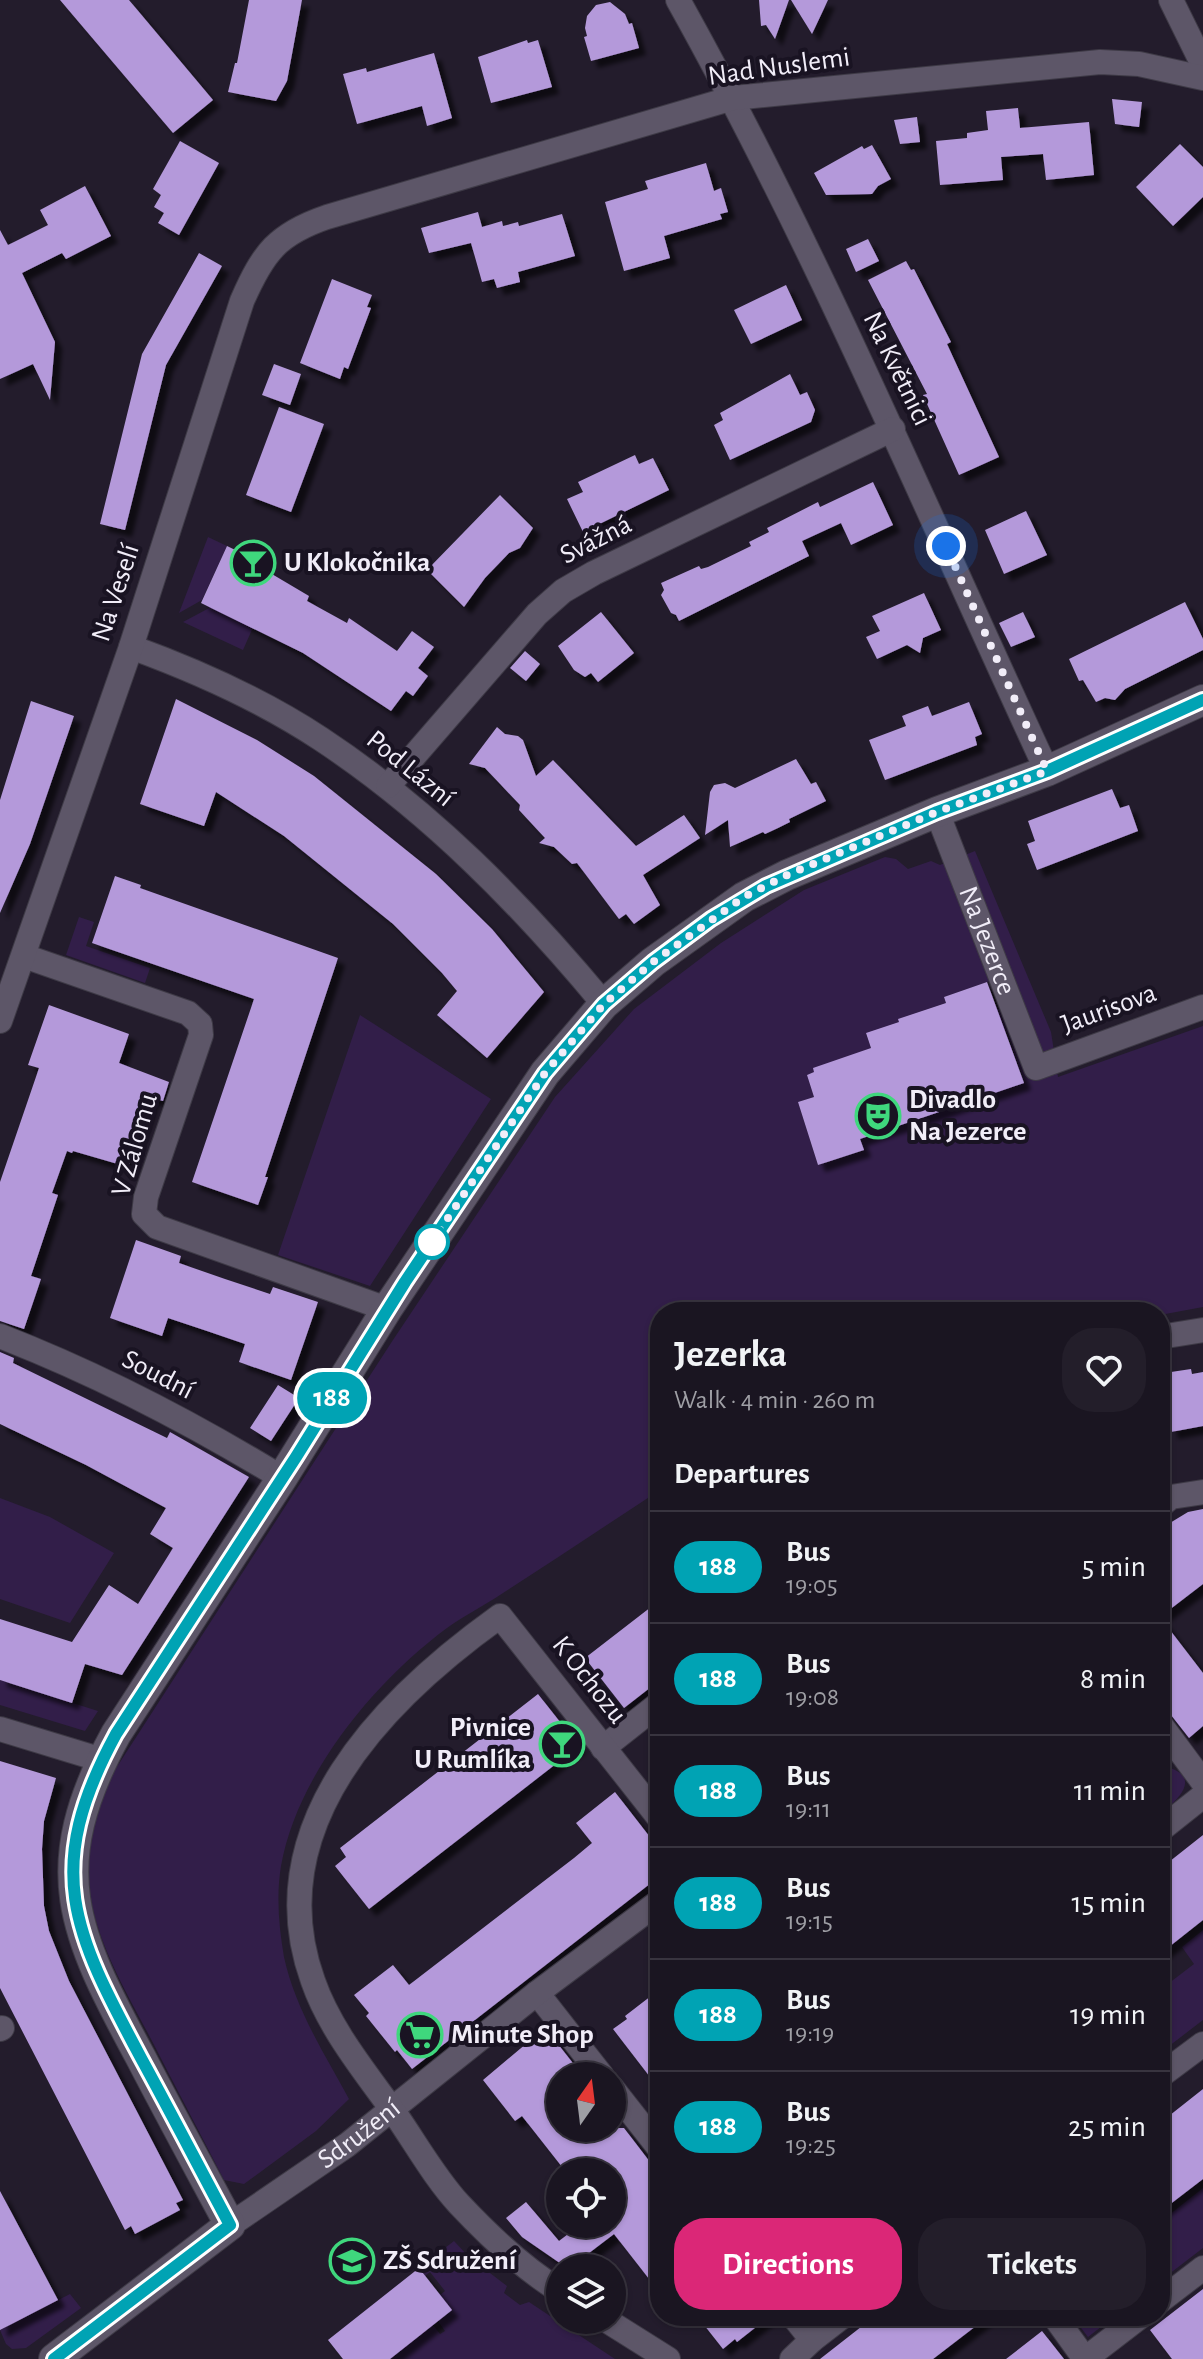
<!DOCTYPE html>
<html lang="en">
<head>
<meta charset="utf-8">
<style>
	:root { --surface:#1a1521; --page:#231e2a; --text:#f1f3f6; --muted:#9f9fa5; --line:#38343f; --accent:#db2777 }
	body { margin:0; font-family:"Alegreya Sans",sans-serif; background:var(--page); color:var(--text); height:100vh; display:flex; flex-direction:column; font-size:30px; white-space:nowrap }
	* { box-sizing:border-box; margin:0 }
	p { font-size:26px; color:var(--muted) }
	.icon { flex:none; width:44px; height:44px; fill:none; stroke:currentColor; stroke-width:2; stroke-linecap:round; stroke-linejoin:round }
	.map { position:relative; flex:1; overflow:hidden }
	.drawer { position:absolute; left:650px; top:1302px; width:520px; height:1024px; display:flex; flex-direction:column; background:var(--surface); border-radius:32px; box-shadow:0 2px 6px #0004,0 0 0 2px var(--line) }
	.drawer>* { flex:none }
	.badge { padding:0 16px; border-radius:26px; font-size:28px; line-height:52px }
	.needle { width:52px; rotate:14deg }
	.buttons { position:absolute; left:546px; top:2062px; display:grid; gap:16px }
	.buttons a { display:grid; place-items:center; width:80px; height:80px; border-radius:50%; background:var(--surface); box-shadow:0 2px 6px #0004,0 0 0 2px var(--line); font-size:40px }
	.you { position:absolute; width:40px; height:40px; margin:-20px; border:6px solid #fff; border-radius:50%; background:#1a73e8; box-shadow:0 0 0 12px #1a73e833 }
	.map>.badge { position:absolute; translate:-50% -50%; box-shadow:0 0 0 4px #fff }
	h2 { padding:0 24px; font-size:30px; line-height:72px }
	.round { display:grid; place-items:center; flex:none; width:84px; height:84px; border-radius:32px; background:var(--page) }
	.head { display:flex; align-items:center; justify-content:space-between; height:136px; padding:0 24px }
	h1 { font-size:38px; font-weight:700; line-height:60px }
	.cta { display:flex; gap:16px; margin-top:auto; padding:16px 24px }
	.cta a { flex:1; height:92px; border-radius:32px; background:var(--accent); color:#fff; font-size:32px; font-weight:700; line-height:92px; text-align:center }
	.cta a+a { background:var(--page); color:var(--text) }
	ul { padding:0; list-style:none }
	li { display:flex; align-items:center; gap:24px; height:112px; padding:0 24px; border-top:2px solid var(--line) }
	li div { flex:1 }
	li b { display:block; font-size:30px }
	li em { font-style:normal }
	li .badge { min-width:88px; font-weight:700; text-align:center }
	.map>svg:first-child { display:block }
	.green { fill:#321e49; fill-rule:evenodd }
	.building { fill:#b499da; filter:url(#shadow) }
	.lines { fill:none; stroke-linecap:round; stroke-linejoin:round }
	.minor-casing { stroke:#3e3a46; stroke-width:26 }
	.tertiary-casing { stroke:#3e3a46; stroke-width:32 }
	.minor { stroke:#5d5668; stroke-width:24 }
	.tertiary { stroke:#5d5668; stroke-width:30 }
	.line-casing { stroke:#fff; stroke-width:18 }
	.line { stroke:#00a3b4; stroke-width:12 }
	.walk { stroke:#f1edf8; stroke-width:8; stroke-dasharray:0 14.4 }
	.stop-dot { fill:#fff; stroke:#00a3b4; stroke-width:4 }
	.labels { text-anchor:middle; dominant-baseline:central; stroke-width:8; stroke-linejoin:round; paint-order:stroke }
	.street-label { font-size:28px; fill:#f1edf8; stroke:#191322 }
	.poi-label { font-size:28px; font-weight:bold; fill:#f1edf8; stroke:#191322; text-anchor:start }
</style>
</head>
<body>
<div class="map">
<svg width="1203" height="2359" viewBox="0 0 1203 2359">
	<defs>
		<filter id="shadow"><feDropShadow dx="7" dy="7" stdDeviation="2" flood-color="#0009"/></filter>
	</defs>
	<rect width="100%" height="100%" fill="#231c2c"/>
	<path class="green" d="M 208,537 L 227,546 L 202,600 L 179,613 Z
		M 213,606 L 254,625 L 243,650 L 183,622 Z
		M 975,851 L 1051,1032 L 1058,1077 L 1203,1026 L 1203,1307 L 1160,1315 L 1160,1312 L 660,1312 L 660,1490 C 608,1524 556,1559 503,1593 C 485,1605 465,1615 447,1628 C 374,1682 297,1775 281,1866 C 276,1896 279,1928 284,1957 C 295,2008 324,2053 349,2099 L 316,2131 L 244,2184 L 224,2180 C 200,2133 175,2086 151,2039 C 120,1980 86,1926 87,1857 C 88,1829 101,1801 111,1776 L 391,1343 L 555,1097 L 634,1009 L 721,943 L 804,890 L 885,857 L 896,859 L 908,869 L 931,861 L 940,865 ZM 990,981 L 999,1009 L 921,1035 L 914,1062 L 1007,1032 L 1024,1083 L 860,1139 L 863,1151 L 818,1165 L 798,1102 L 814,1097 L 807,1075 L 871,1048 L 866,1034 L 899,1022 L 899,1019 L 946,1003 L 944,997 Z
		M 79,917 L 94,922 L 86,946 L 150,968 L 145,983 L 66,955 Z
		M 360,1015 L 491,1099 L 370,1286 L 278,1255 Z
		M 0,1498 L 50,1517 L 114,1553 L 70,1623 L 0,1599 Z
		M 0,1680 L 98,1711 L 85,1731 L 0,1705 Z
		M 1167,1767 C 1203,1777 1177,1801 1160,1814 L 1160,1768 Z
		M 1203,1930 L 1203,2020 L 1160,2053 L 1160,1990 L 1194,1964 L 1182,1947 Z
		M 1203,2188 L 1203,2248 L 1160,2281 L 1160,2222 Z
		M 454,2241 L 469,2257 L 507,2286 L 504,2293 L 520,2305 L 529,2302 L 615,2359 L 390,2359 L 433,2325 L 440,2334 L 445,2331 L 438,2321 L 452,2310 L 440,2295 L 445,2291 L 430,2272 L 425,2276 L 419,2268 Z
		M 70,2294 L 81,2308 L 26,2348 L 12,2349 L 6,2344 L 0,2330 Z
		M 1072,2316 L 1115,2316 L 1088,2337 Z"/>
	<path class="building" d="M 60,0 L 129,0 L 213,100 L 173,133 Z
		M 249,0 L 302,0 L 287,81 L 276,101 L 228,92 L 235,63 L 237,63 Z
		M 759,0 L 789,0 L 775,39 L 766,25 L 761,26 Z
		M 791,0 L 828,0 L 812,34 Z
		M 610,2 L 625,14 L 629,24 L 632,23 L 639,48 L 591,61 L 584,37 L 587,36 L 585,28 L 587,16 L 596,5 Z
		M 527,40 L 528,43 L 538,40 L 552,87 L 491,103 L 478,57 Z
		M 434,53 L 452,118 L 427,126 L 422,106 L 357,124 L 343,74 L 366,68 L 367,72 Z
		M 1112,99 L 1142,102 L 1139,127 L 1115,124 Z
		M 1018,108 L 1020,128 L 1089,122 L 1094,175 L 1046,180 L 1043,154 L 1001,157 L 1003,180 L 940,185 L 936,141 L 967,138 L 967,133 L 988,130 L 986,111 Z
		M 917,117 L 920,142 L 900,144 L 894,120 Z
		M 180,141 L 219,163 L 179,235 L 158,223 L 164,213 L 154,207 L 161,195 L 153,189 Z
		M 1180,144 L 1203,167 L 1203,197 L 1173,226 L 1136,187 Z
		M 872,145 L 891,179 L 878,186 L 872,194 L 826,195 L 814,173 L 862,146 L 864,149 Z
		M 706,163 L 714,191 L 721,188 L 728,212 L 720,214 L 722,219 L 664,236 L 670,258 L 624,271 L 605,202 L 648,189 L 645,181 Z
		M 85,186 L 111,236 L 66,259 L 62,253 L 22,273 L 55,342 L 50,400 L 33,364 L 0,379 L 0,230 L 8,245 L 48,225 L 40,210 Z
		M 478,212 L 482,227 L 502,221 L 503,226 L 518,222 L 519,226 L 562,214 L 575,256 L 518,272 L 520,282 L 497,288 L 494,279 L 482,282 L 471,243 L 429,253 L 421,228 Z
		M 868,239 L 879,261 L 856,272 L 846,249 Z
		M 199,253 L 222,266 L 166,365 L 125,530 L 100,524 L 142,354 Z
		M 906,261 L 911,270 L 914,269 L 951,342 L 947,344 L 999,457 L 959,475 L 923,395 L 927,394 L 868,280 Z
		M 332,279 L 372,295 L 367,307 L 371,308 L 348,369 L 344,367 L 340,379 L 300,363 Z
		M 786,285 L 802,320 L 751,344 L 734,310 Z
		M 274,364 L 301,374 L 290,405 L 262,395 Z
		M 790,374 L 800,395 L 807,392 L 815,410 L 811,422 L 730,460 L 714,425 L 723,420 L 720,413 Z
		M 279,407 L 324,424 L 291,512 L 246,495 Z
		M 635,455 L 639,464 L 653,458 L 669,490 L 583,532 L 567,499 L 583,492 L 578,482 Z
		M 873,482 L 893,525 L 851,545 L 841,523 L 802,541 L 809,556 L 679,621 L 676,615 L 671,613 L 661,595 L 664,590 L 661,583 L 699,566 L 701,569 L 708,567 L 751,546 L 749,542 L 769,532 L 767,528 L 818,502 L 820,507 Z
		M 500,495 L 533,528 L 520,548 L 509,553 L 485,578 L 464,607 L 427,570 Z
		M 1026,511 L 1047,555 L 1004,574 L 985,530 Z
		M 227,546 L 262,563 L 260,567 L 309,596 L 307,601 L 347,623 L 349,618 L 397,651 L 412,631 L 434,647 L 418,668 L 428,676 L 413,696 L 406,691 L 391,711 L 303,653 L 201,603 Z
		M 924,593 L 941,630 L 923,638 L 920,653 L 907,645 L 877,659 L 866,637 L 880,631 L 872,616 Z
		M 1185,602 L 1203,639 L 1203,650 L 1125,689 L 1115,700 L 1105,698 L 1096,702 L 1083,680 L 1079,681 L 1069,659 Z
		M 601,612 L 634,653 L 598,682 L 591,673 L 585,677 L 574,670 L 558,646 Z
		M 1023,612 L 1035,637 L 1011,647 L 999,623 Z
		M 525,651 L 540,664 L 526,681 L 510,668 Z
		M 176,699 L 257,740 L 314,776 L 436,874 L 492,929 L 544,992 L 487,1058 L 437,1015 L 457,991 L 442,973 L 393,924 L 284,836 L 216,792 L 204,826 L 140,804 Z
		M 31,701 L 74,716 L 30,844 L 0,913 L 0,800 Z
		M 969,702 L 982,734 L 975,737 L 977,745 L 885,780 L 869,740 L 906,726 L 902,716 L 907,714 L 928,706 L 932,716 Z
		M 497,727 L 505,734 L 518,736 L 523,740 L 536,776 L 553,760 L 636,846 L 684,815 L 700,838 L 643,875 L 660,905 L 634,924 L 626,914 L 619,919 L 577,863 L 572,864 L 554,847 L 539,843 L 545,838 L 519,810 L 520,805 L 485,768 L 469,764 Z
		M 796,759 L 811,784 L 816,782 L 826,801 L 789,819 L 790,822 L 778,828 L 765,834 L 763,832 L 730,847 L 728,820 L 705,835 L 710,792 L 714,785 L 725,783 L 735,788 Z
		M 1112,789 L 1120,808 L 1129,805 L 1138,831 L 1037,870 L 1027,844 L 1035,841 L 1028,821 Z
		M 115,876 L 141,885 L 140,888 L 338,958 L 265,1177 L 268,1177 L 258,1205 L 192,1182 L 254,999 L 92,943 Z
		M 987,982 L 1024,1083 L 860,1139 L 864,1150 L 818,1165 L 798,1102 L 814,1097 L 807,1075 L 814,1072 L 813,1068 L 871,1048 L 866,1033 L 899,1022 L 898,1019 L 946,1003 L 944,997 Z
		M 49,1005 L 129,1034 L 119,1063 L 169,1082 L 163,1101 L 152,1098 L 128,1167 L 73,1151 L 72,1153 L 67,1151 L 52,1193 L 58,1195 L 31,1276 L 41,1279 L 24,1329 L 0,1321 L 0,1182 L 39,1068 L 28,1065 Z
		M 136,1240 L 181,1256 L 179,1263 L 225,1279 L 270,1294 L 273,1287 L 318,1302 L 291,1380 L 239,1362 L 245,1344 L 207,1331 L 168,1318 L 162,1336 L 110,1318 Z
		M 0,1352 L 14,1358 L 13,1363 L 167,1438 L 170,1432 L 249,1477 L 122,1675 L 85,1664 L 72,1703 L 0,1680 L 0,1619 L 72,1642 L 109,1585 L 138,1604 L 173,1548 L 150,1534 L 166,1508 L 86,1465 L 0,1424 Z
		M 1191,1369 L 1192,1374 L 1203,1372 L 1203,1426 L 1171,1432 L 1161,1379 L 1172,1377 L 1171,1372 Z
		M 278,1385 L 299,1398 L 271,1441 L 250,1428 Z
		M 1203,1509 L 1203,1584 L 1160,1617 L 1160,1529 L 1188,1512 Z
		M 660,1600 L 660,1680 L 624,1708 L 585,1658 Z
		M 1160,1617 L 1203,1673 L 1203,1726 L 1189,1738 L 1160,1701 Z
		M 538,1694 L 579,1746 L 369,1909 L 335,1866 L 346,1857 L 340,1848 Z
		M 0,1761 L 56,1778 L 44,1821 L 42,1849 L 44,1906 L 49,1931 L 69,1981 L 183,2200 L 176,2203 L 180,2210 L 135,2234 L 131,2226 L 125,2230 L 0,1988 Z
		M 615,1792 L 660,1850 L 660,1876 L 412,2069 L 397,2050 L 395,2052 L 366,2016 L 369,2013 L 354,1995 L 393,1965 L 409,1985 L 574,1858 L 592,1843 L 576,1823 Z
		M 1203,1835 L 1203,1920 L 1160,1954 L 1160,1869 Z
		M 660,1989 L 660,2090 L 613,2029 L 627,2019 L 625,2016 Z
		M 547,2030 L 583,2076 L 560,2076 L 560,2128 L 624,2128 L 660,2175 L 660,2293 L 614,2234 L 576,2263 L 580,2268 L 567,2268 L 522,2237 L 506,2218 L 526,2202 L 559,2241 L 581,2224 L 612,2224 L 612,2172 L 566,2172 L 522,2116 L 515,2121 L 483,2080 L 533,2038 L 534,2040 Z
		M 1203,2089 L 1203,2179 L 1160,2212 L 1160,2123 Z
		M 0,2191 L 58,2300 L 0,2330 Z
		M 419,2268 L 452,2310 L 390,2359 L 343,2359 L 328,2340 Z
		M 1203,2289 L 1203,2359 L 1172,2359 L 1150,2330 Z
		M 697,2316 L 770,2316 L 737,2342 L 735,2339 L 723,2349 Z
		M 875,2316 L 989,2316 L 933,2359 L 820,2359 Z
		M 1042,2331 L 1064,2359 L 1006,2359 Z"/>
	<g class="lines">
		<g class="minor-casing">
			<g id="minor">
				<path d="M 678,0 C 817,249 927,512 1047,771"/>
				<path d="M 1171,0 L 1203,65"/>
				<path d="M 131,647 C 197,671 262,700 321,739 C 430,811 521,904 604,1004"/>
				<path d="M 388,786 L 537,614 L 563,591 L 594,573 L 893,429"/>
				<path id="s1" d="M 937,812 L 1036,1068 L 1203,1007"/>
				<path d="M 24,956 L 188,1013 L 200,1024 L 201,1035 L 146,1197 L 144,1214 L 157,1227 L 387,1309"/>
				<path d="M 0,1021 L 131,647 L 242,301 C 263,253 277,234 327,217 L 733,98 L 1100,62 L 1139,64 L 1203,78"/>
				<path d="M 0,1336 C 98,1374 192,1423 282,1478"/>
				<path d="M 1160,1337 L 1203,1330"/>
				<path d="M 1160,1506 L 1171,1497 L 1203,1492"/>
				<path d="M 1160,1724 L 1203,1782"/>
				<path d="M 0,1729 L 102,1760"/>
				<path d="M 603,1748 L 660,1703"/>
				<path d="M 1160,1830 L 1203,1796"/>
				<path d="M 537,1993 L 602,2076"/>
				<path d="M 0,2029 L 2,2028"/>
				<path d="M 1160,2076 L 1203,2044"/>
				<path d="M 612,2088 L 660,2149"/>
				<path id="s2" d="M 230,2225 L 347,2145 L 537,1993 L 660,1901"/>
				<path d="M 560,2291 C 523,2268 489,2236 459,2204 C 435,2178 416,2144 396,2115 C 366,2073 330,2030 313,1981 C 257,1826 384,1699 500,1616 L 660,1819"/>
				<path d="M 1160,2301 L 1203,2268"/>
				<path d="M 793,2316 L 812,2340"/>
				<path d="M 1054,2316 L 1085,2359"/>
				<path d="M 606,2320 L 668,2359"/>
				<path d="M 792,2359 L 812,2340 L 843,2316"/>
				<path d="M 1085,2359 L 1141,2316"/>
			</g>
		</g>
		<g class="tertiary-casing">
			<path id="tertiary" d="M 54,2359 L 230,2225 C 200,2169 170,2114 141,2058 C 73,1932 42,1869 116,1734 L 282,1478 L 387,1309 L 545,1073 L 604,1004 L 653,962 L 744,897 L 787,875 L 937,812 L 1047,771 L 1203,700"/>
		</g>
		<use href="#minor" class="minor"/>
		<use href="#tertiary" class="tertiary"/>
	</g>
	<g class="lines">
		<g class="line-casing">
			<path id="line" d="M 54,2359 L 230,2225 C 200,2169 171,2113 141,2058 C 73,1931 42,1870 116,1734 L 296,1457 L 405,1282 L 545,1073 L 604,1004 L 653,962 L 711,919 L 766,886 L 937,812 L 1047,771 L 1203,700"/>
		</g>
		<use href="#line" class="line"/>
		<path class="walk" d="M 432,1242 L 545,1073 L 604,1004 L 653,962 L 744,897 L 787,875 L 937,812 L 1047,771 L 946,546"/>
	</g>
	<defs>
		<g id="bar-ring" transform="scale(2.3)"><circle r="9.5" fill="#191322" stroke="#3fd77d" stroke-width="1.5"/><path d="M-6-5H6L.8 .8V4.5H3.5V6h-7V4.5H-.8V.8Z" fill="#3fd77d"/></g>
		<g id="theatre-ring" transform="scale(2.3)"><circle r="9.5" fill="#191322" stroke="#3fd77d" stroke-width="1.5"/><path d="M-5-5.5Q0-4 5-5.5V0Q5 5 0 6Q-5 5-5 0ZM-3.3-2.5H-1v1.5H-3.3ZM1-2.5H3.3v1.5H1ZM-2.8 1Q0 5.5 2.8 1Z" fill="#3fd77d"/></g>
		<g id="supermarket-ring" transform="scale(2.3)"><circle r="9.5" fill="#191322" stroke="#3fd77d" stroke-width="1.5"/><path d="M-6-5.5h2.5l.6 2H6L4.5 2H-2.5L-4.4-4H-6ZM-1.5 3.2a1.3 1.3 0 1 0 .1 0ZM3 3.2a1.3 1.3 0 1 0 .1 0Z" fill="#3fd77d"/></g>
		<g id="school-ring" transform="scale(2.3)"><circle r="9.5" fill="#191322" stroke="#3fd77d" stroke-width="1.5"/><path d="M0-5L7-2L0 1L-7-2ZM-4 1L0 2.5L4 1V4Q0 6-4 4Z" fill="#3fd77d"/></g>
	</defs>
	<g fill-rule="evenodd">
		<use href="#bar-ring" x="253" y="563"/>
		<use href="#theatre-ring" x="878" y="1116"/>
		<use href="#bar-ring" x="562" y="1744"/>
		<use href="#supermarket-ring" x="420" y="2035"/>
		<use href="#school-ring" x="352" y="2261"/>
	</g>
	<circle class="stop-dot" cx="432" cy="1242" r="16"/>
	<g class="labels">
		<g class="street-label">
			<text transform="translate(779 67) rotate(-8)">Nad Nuslemi</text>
			<text transform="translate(897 369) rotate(64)">Na Květnici</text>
			<text transform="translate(596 540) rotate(-27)">Svážná</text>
			<text transform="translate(116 593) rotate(-72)">Na Veselí</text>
			<text transform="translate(410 769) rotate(39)">Pod Lázní</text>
			<text stroke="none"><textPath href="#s1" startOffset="138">Na Jezerce</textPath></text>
			<text transform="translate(1109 1009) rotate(-20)">Jaurisova</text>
			<text transform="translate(135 1145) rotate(-74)">V Zálomu</text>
			<text transform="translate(158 1375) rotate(27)">Soudní</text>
			<text transform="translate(589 1680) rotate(52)">K Ochozu</text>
			<text stroke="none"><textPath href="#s2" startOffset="158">Sdružení</textPath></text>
		</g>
		<g class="poi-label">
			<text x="284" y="563">U Klokočnika</text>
			<text x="909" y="1100">Divadlo<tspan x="909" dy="32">Na Jezerce</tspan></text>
			<text x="531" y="1728" text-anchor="end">Pivnice<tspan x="531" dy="32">U Rumlíka</tspan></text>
			<text x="451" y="2035">Minute Shop</text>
			<text x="383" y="2261">ZŠ Sdružení</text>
		</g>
	</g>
</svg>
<div class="buttons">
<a><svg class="needle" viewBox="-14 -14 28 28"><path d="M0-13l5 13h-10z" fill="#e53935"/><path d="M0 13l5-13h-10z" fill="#9f9fa5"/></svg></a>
<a><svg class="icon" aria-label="locate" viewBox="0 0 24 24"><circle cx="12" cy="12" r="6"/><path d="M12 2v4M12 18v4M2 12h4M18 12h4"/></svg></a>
<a><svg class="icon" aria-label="layers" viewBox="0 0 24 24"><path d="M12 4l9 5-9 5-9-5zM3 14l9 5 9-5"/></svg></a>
</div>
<div class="you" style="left:946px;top:546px"></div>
<b class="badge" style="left:332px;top:1398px;background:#00a3b4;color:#fff">188</b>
<section class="drawer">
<div class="head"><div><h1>Jezerka</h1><p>Walk · 4 min · 260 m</p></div><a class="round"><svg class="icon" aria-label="heart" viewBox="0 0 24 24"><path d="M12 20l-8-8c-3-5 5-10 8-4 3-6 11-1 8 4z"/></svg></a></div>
<h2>Departures</h2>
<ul>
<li><span class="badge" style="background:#00a3b4;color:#fff">188</span><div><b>Bus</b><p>19:05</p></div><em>5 min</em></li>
<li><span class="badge" style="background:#00a3b4;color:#fff">188</span><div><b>Bus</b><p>19:08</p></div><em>8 min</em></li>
<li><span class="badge" style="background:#00a3b4;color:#fff">188</span><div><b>Bus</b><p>19:11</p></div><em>11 min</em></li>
<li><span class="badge" style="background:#00a3b4;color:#fff">188</span><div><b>Bus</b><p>19:15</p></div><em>15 min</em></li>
<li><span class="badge" style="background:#00a3b4;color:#fff">188</span><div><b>Bus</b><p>19:19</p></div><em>19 min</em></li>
<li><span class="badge" style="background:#00a3b4;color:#fff">188</span><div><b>Bus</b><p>19:25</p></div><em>25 min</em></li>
</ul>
<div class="cta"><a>Directions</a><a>Tickets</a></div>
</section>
</div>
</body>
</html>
